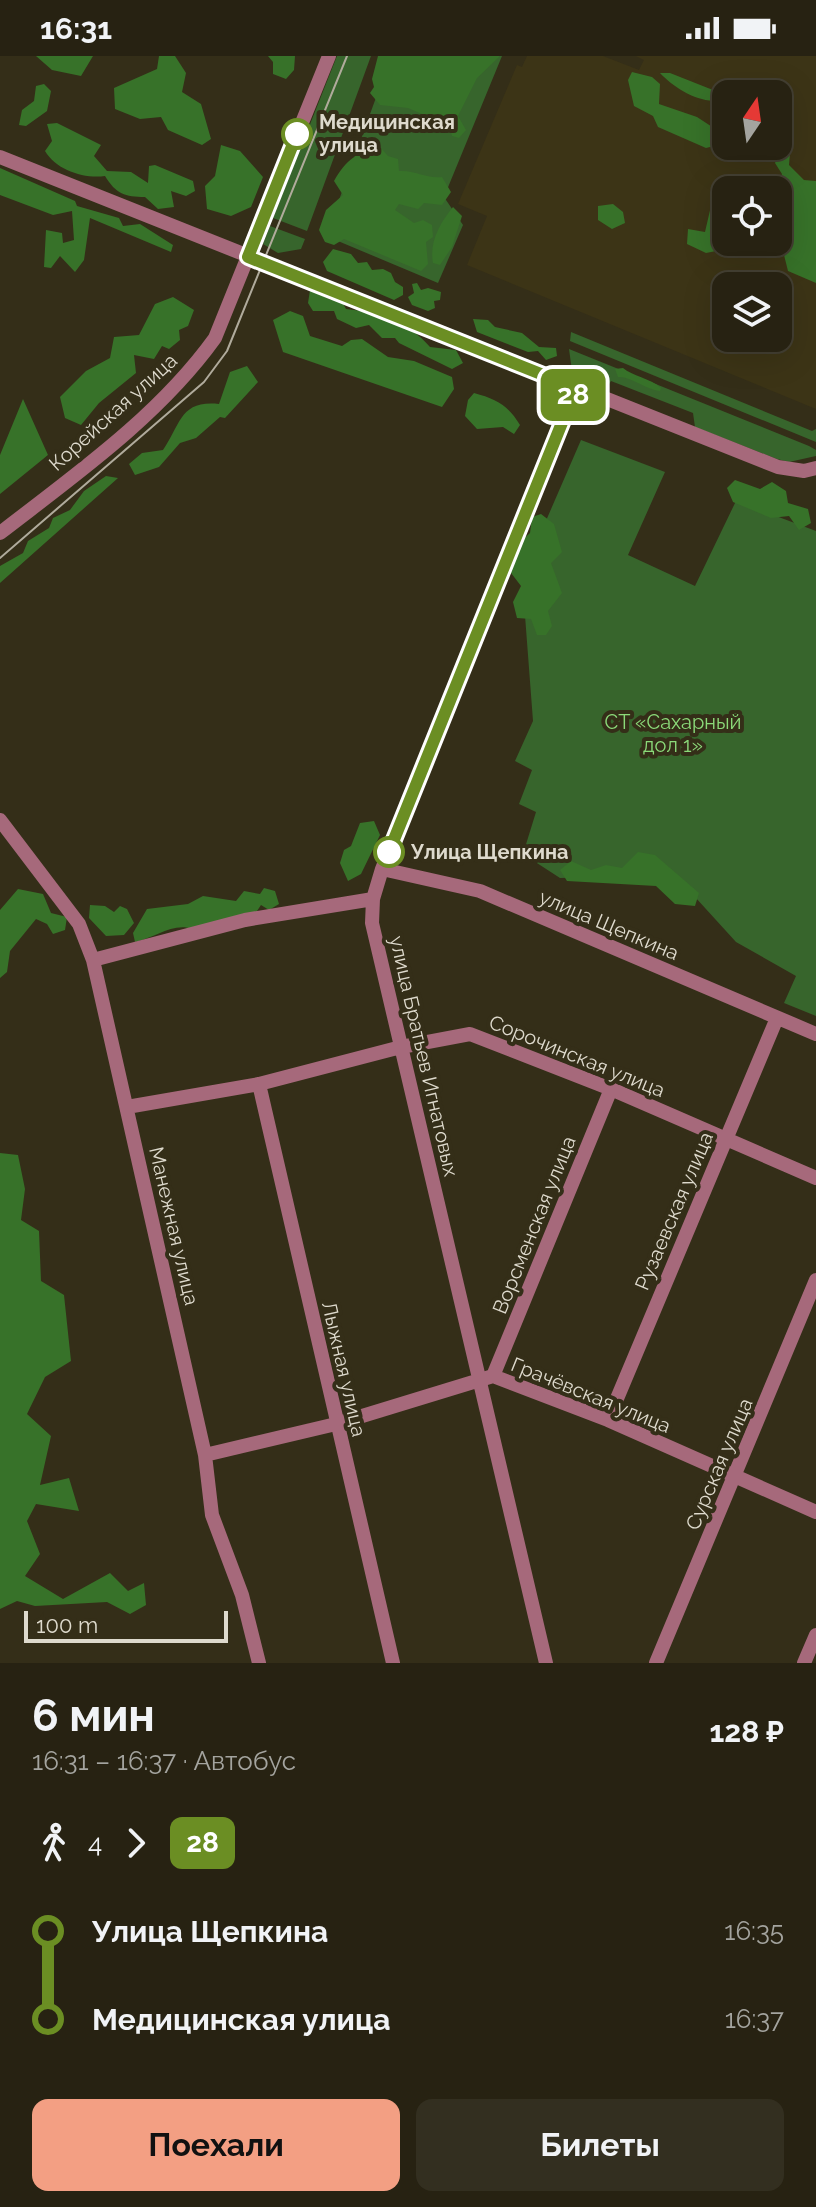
<!DOCTYPE html>
<html lang="ru">
<head>
<meta charset="utf-8">
<style>
	:root { --surface:#272212; --page:#332f20; --text:#f1f3f6; --muted:#a4a49f; --line:#433f32; --accent:#f39f83 }
	body { margin:0; font-family:Raleway,sans-serif; background:var(--page); color:var(--text); height:100vh; display:flex; flex-direction:column; font-size:30px; white-space:nowrap }
	* { box-sizing:border-box; margin:0 }
	p { font-size:26px; color:var(--muted) }
	.icon { flex:none; width:44px; height:44px; fill:none; stroke:currentColor; stroke-width:2; stroke-linecap:round; stroke-linejoin:round }
	.map { position:relative; height:1607px; overflow:hidden }
	.drawer { display:flex; flex-direction:column; background:var(--surface); flex:1 }
	.drawer>* { flex:none }
	.badge { padding:0 16px; border-radius:12px; font-size:28px; line-height:52px }
	.needle { width:52px; rotate:13deg }
	.fabs { position:absolute; left:712px; top:24px; display:grid; gap:16px }
	.fabs a { display:grid; place-items:center; width:80px; height:80px; border-radius:16px; background:var(--surface); box-shadow:0 8px 32px #0002,0 0 0 2px var(--line); font-size:40px }
	.scale { position:absolute; left:24px; bottom:20px; width:204px; box-sizing:border-box; padding-left:8px; border:4px solid #dedacd; border-top:0; font-size:22px; line-height:28px; white-space:nowrap; color:#dedacd; -webkit-text-stroke:6px #342e18; paint-order:stroke }
	.map>.badge { position:absolute; translate:-50% -50%; box-shadow:0 0 0 4px #fff }
	.legs { display:flex; align-items:center; gap:12px; height:88px; padding:0 32px; font-size:26px }
	.legs p { margin-inline-start:auto }
	.overview { display:flex; align-items:center; justify-content:space-between; height:136px; padding:0 32px }
	h1 { font-size:44px; font-weight:700; line-height:60px }
	.cta { display:flex; gap:16px; margin-top:auto; padding:16px 32px }
	.cta a { flex:1; height:92px; border-radius:16px; background:var(--accent); color:#111; font-size:32px; font-weight:700; line-height:92px; text-align:center }
	.cta a+a { background:var(--page); color:var(--text) }
	ul { padding:0 32px; list-style:none }
	li { display:flex; align-items:center; gap:28px; height:88px; font-size:30px }
	li i { display:grid; place-items:center; width:12px; height:100%; margin:0 10px; background:currentColor }
	li i::after { content:''; width:20px; height:20px; margin:-10px; border:6px solid; border-radius:50%; background:var(--surface) }
	li p { margin-inline-start:auto }
	li:first-child i { background:linear-gradient(#0000 50%,currentColor 0) }
	li:last-child i { background:linear-gradient(currentColor 50%,#0000 0) }
	.status { display:flex; justify-content:space-between; align-items:center; height:56px; padding:0 40px; background:var(--surface); direction:ltr }
	.status svg { height:22px; fill:currentColor }
	.map>svg:first-child { display:block }
	.built { fill:#3c3416; fill-rule:evenodd }
	.green { fill:#37652c }
	.forest { fill:#377229 }
	.lines { fill:none; stroke-linecap:round; stroke-linejoin:round }
	.minor { stroke:#a6697b; stroke-width:14 }
	.tram { stroke:#b0ab9c; stroke-width:2 }
	.line-1-casing { stroke:#fff; stroke-width:18 }
	.line-1 { stroke:#6b8e23; stroke-width:12 }
	.stop-1-dot { fill:#fff; stroke:#6b8e23; stroke-width:4 }
	.labels { text-anchor:middle; dominant-baseline:central; stroke-width:8; stroke-linejoin:round; paint-order:stroke }
	.stop-label { font-size:20px; font-weight:bold; fill:#dedacd; stroke:#342e18; text-anchor:start }
	.street-label { font-size:20px; fill:#dedacd; stroke:#342e18 }
	.park-label { font-size:20px; fill:#8bda79; stroke:#342e18 }
</style>
</head>
<body>
<div class="status"><b>16:31</b><svg viewBox="0 0 49 12"><path d="M0 12V9h3v3zM5 12V6h3v6zM10 12V3h3v9zM15 12V0h3v12zM26 1h20v11H26zM47 4h2v5h-2z"/></svg></div>
<div class="map">
<svg width="816" height="1607" viewBox="0 0 816 1607">
	<rect width="100%" height="100%" fill="#342e18"/>
	<path class="built" d="M 527,0 L 603,0 L 639,14 L 644,4 L 636,0 L 816,0 L 816,353 L 467,209 L 487,160 L 458,148 L 517,9 L 522,11 ZM 726,38 L 778,38 L 778,90 L 726,90 ZM 726,134 L 778,134 L 778,186 L 726,186 ZM 726,230 L 778,230 L 778,282 L 726,282 Z"/>
	<path class="green" d="M 337,0 L 371,0 L 307,175 L 273,162 Z
		M 391,0 L 502,0 L 444,141 L 463,169 L 438,227 L 326,180 Z
		M 270,170 L 305,183 L 301,193 L 278,197 L 263,188 Z
		M 571,276 L 812,375 L 816,373 L 816,386 L 570,285 Z
		M 569,293 L 809,390 L 816,394 L 816,400 L 789,406 L 777,403 L 695,371 L 693,357 L 611,325 L 604,336 L 573,322 Z
		M 581,384 L 665,416 L 628,499 L 695,530 L 736,445 L 816,475 L 816,960 L 784,947 L 796,920 L 736,886 L 675,819 L 560,822 L 523,798 L 536,756 L 519,748 L 532,714 L 515,705 L 533,665 L 522,520 Z"/>
	<path class="forest" d="M 36,0 L 93,0 L 81,20 L 52,14 Z
		M 159,0 L 175,0 L 186,17 L 182,36 L 201,48 L 211,83 L 202,89 L 168,74 L 161,61 L 140,63 L 115,53 L 114,32 L 157,13 Z
		M 268,0 L 295,0 L 294,14 L 286,23 L 273,18 L 273,6 Z
		M 378,0 L 499,0 L 499,1 L 477,22 L 458,60 L 466,74 L 459,82 L 452,80 L 447,58 L 436,64 L 408,52 L 380,49 L 370,37 L 374,31 L 372,23 Z
		M 632,16 L 652,21 L 660,28 L 659,48 L 697,61 L 726,80 L 726,90 L 757,90 L 757,97 L 735,102 L 722,88 L 706,92 L 658,71 L 653,60 L 634,50 L 628,24 Z
		M 670,17 L 718,36 L 723,43 C 702,50 674,32 660,17 Z
		M 44,28 L 51,35 L 47,55 L 26,70 L 19,69 L 22,54 L 34,45 L 36,30 Z
		M 57,67 L 101,89 L 94,100 L 107,115 L 131,116 L 148,127 L 149,110 L 155,109 L 193,125 L 195,135 L 186,140 L 171,135 L 174,151 L 158,153 L 145,141 C 125,141 116,138 105,120 C 84,123 56,114 45,95 L 52,85 L 47,68 Z
		M 221,89 L 240,95 L 263,121 L 251,151 L 231,160 L 207,153 L 205,130 L 215,120 Z
		M 380,91 L 388,100 L 398,103 L 399,115 C 416,114 426,123 442,121 L 451,136 L 442,149 L 424,147 L 418,153 L 399,148 L 395,154 L 414,167 L 423,164 L 432,169 L 433,181 L 426,186 L 428,208 L 421,215 L 344,183 L 334,189 L 325,186 L 319,174 L 326,154 L 343,139 L 334,125 C 346,104 357,96 380,91 Z
		M 782,92 L 790,97 L 789,109 L 804,124 L 816,125 L 816,227 L 788,215 L 784,199 L 752,186 L 778,186 L 776,134 L 782,118 L 775,107 Z
		M 0,112 L 75,145 L 77,150 L 119,162 L 123,170 L 140,168 L 173,189 L 171,196 L 90,162 L 84,204 L 75,216 L 60,200 L 51,212 L 44,211 L 46,174 L 62,177 L 63,187 L 74,184 L 72,155 L 53,159 L 0,139 Z
		M 726,147 L 726,177 L 716,182 L 716,195 L 706,197 L 687,188 L 688,173 L 705,176 L 711,150 Z
		M 613,148 L 623,156 L 625,167 L 612,173 L 598,164 L 598,150 Z
		M 453,151 L 462,160 L 452,191 L 440,209 L 433,207 C 429,186 440,167 453,151 Z
		M 333,193 L 351,198 L 358,207 L 367,206 L 372,214 L 383,213 L 391,217 L 395,226 L 403,231 L 403,239 L 394,244 L 327,215 L 323,206 Z
		M 417,227 L 421,234 L 428,232 L 441,236 L 440,244 L 434,245 L 435,252 L 428,255 L 412,249 L 408,241 L 414,237 L 412,228 Z
		M 310,234 L 331,244 L 340,242 L 346,253 C 378,256 409,266 430,291 L 456,294 L 463,307 L 452,313 L 399,287 L 395,282 L 382,282 L 369,269 L 356,272 L 337,263 L 334,255 L 313,255 L 308,247 Z
		M 173,241 L 194,254 L 188,270 L 179,274 L 180,284 L 169,293 L 162,290 L 154,303 L 134,299 L 136,317 L 99,347 L 81,369 L 65,362 L 60,341 L 86,315 L 110,302 L 114,281 L 139,279 L 155,248 Z
		M 290,255 L 303,260 L 310,280 L 342,290 L 351,284 L 362,283 L 388,301 L 414,305 L 452,321 L 454,333 L 442,351 L 283,296 L 273,264 Z
		M 473,263 L 488,264 L 495,271 L 522,277 L 539,291 L 556,292 L 557,300 L 546,304 L 538,295 L 528,296 L 477,276 Z
		M 247,310 L 258,326 L 225,362 L 220,361 L 196,382 L 180,387 L 159,411 L 135,419 L 129,408 L 142,397 L 163,394 C 181,368 180,344 219,348 L 230,316 Z
		M 623,312 C 632,320 650,322 661,332 L 660,335 C 644,333 631,320 618,321 L 615,313 Z
		M 474,337 C 496,343 508,349 520,369 L 514,378 L 503,371 L 477,373 L 465,360 L 468,344 Z
		M 23,343 L 48,399 L 0,438 L 0,399 Z
		M 106,420 L 118,422 L 0,527 L 0,510 L 23,497 L 28,485 L 49,472 L 53,462 L 70,454 L 84,435 Z
		M 735,424 L 760,433 L 772,426 L 786,435 L 788,447 L 808,453 L 811,467 L 799,474 L 789,460 L 771,462 L 733,446 L 727,432 Z
		M 541,458 L 554,468 L 562,496 L 551,507 L 562,537 L 548,555 L 552,570 L 546,579 L 537,579 L 531,563 L 517,562 L 513,546 L 521,530 L 508,513 L 518,488 L 530,477 L 532,461 Z
		M 374,765 L 380,779 L 361,818 L 348,825 L 340,807 L 344,794 L 351,790 L 360,767 Z
		M 638,796 L 655,799 L 699,837 L 695,850 L 675,848 L 656,830 L 567,825 L 560,814 L 571,805 L 591,814 L 606,809 L 622,812 Z
		M 264,832 L 275,835 L 279,848 L 269,854 L 261,849 L 255,858 L 192,873 C 174,866 154,882 135,886 L 133,877 L 147,853 L 188,848 L 203,840 L 236,845 L 244,835 L 260,838 Z
		M 18,833 L 43,838 L 51,857 L 67,861 L 65,874 L 53,878 L 47,868 L 36,863 L 10,895 L 7,916 L 0,922 L 0,854 Z
		M 90,849 L 105,850 L 114,856 L 120,850 L 127,853 L 134,867 L 124,879 L 106,880 L 89,862 Z
		M 0,1097 L 18,1099 L 25,1133 L 21,1164 L 39,1175 L 41,1225 L 64,1239 L 71,1305 L 45,1321 L 27,1358 L 51,1380 L 40,1429 L 69,1422 L 79,1455 L 36,1448 L 27,1465 L 40,1498 L 25,1520 L 63,1543 L 110,1517 L 128,1535 L 144,1527 L 146,1549 L 130,1558 L 107,1546 L 35,1550 L 17,1545 L 0,1553 Z"/>
	<g class="lines">
		<path class="minor" d="M 0,101 L 778,411 L 804,415 L 816,412
			M 0,477 C 75,419 159,360 215,282 L 329,0
			M 0,764 L 79,868 L 93,904 L 205,1399 L 212,1459 L 242,1539 L 259,1607
			M 382,813 L 480,835 L 816,978
			M 93,904 L 245,864 L 373,843
			M 259,1028 L 393,1607
			M 127,1051 L 259,1028 L 401,991 L 470,978 L 611,1033 L 816,1122
			M 493,1320 L 611,1033
			M 608,1364 L 777,962
			M 205,1399 L 336,1368 L 493,1320 L 608,1364 L 816,1456
			M 546,1607 L 372,867 L 373,843 L 382,813 L 576,332
			M 656,1607 L 816,1224
			M 804,1607 L 816,1579"/>
		<path class="tram" d="M 0,502 L 204,326 L 227,295 L 347,0"/>
	</g>
	<g class="lines">
		<g class="line-1-casing">
			<path id="line-1" d="M 297,78 L 248,201 L 576,332 L 389,796"/>
		</g>
		<use href="#line-1" class="line-1"/>
	</g>
	<g class="stop-1-dot">
		<circle cx="297" cy="78" r="14"/>
		<circle cx="389" cy="796" r="14"/>
	</g>
	<g class="labels">
		<g class="stop-label">
			<text x="319" y="66">Медицинская<tspan x="319" dy="23">улица</tspan></text>
			<text x="411" y="796">Улица Щепкина</text>
		</g>
		<g class="street-label">
			<text transform="translate(113 356) rotate(-42)">Корейская улица</text>
			<text transform="translate(609 869) rotate(23)">улица Щепкина</text>
			<text transform="translate(424 1000) rotate(77)">улица Братьев Игнатовых</text>
			<text transform="translate(577 1000) rotate(22)">Сорочинская улица</text>
			<text transform="translate(674 1155) rotate(-67)">Рузаевская улица</text>
			<text transform="translate(534 1169) rotate(-68)">Ворсменская улица</text>
			<text transform="translate(174 1170) rotate(77)">Манежная улица</text>
			<text transform="translate(344 1313) rotate(77)">Лыжная улица</text>
			<text transform="translate(591 1339) rotate(22)">Грачёвская улица</text>
			<text transform="translate(719 1408) rotate(-67)">Сурская улица</text>
		</g>
		<g class="park-label">
			<text x="673" y="666">СТ «Сахарный<tspan x="673" dy="23">дол 1»</tspan></text>
		</g>
	</g>
</svg>
<div class="fabs">
<a><svg class="needle" viewBox="-14 -14 28 28"><path d="M0-13l5 13h-10z" fill="#e53935"/><path d="M0 13l5-13h-10z" fill="#a4a49f"/></svg></a>
<a><svg class="icon" aria-label="locate" viewBox="0 0 24 24"><circle cx="12" cy="12" r="6"/><path d="M12 2v4M12 18v4M2 12h4M18 12h4"/></svg></a>
<a><svg class="icon" aria-label="layers" viewBox="0 0 24 24"><path d="M12 4l9 5-9 5-9-5zM3 14l9 5 9-5"/></svg></a>
</div>
<div class="scale">100 m</div>
<b class="badge" style="left:573px;top:339px;background:#6b8e23;color:#fff">28</b>
</div>
<section class="drawer">
<div class="overview"><div><h1>6 мин</h1><p>16:31 – 16:37 · Автобус</p></div><b>128 ₽</b></div>
<div class="legs"><svg class="icon" aria-label="walk" viewBox="0 0 24 24"><circle cx="13" cy="4" r="2"/><path d="M13 8l-2 6 4 7M11 14l-3 7M7 12l3-4h3l4 4"/></svg>4<svg class="icon" aria-label="forward" viewBox="0 0 24 24"><path d="M9 5l7 7-7 7"/></svg><b class="badge" style="background:#6b8e23;color:#fff">28</b></div>
<ul>
<li><i style="color:#6b8e23"></i><b>Улица Щепкина</b><p>16:35</p></li>
<li><i style="color:#6b8e23"></i><b>Медицинская улица</b><p>16:37</p></li>
</ul>
<div class="cta"><a>Поехали</a><a>Билеты</a></div>
</section>
</body>
</html>
